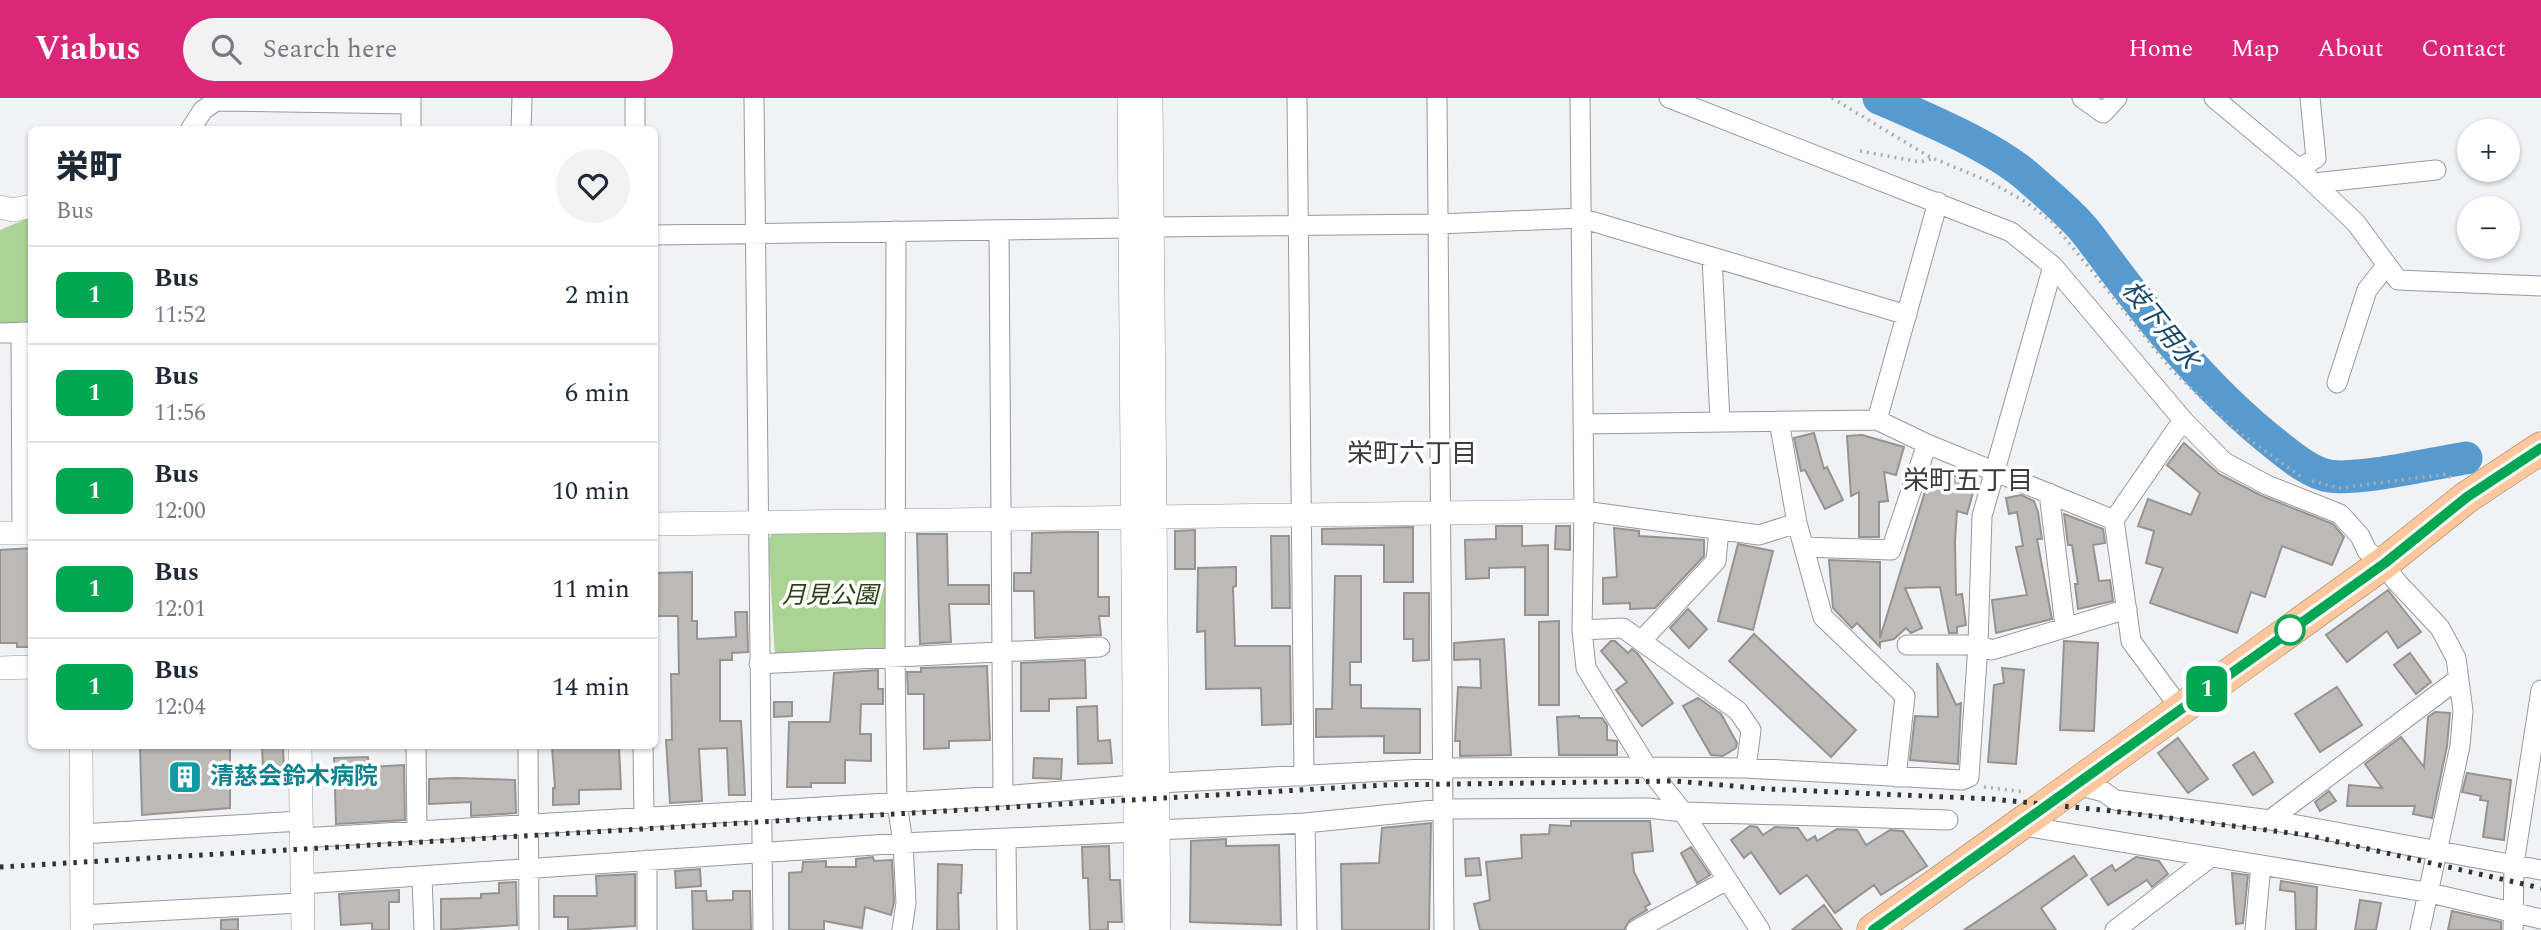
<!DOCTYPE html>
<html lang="en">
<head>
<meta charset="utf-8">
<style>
	:root { --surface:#fff; --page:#f2f2f3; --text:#1f2937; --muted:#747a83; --line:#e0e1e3; --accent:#db2777 }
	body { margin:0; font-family:Spectral,"Noto Sans JP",serif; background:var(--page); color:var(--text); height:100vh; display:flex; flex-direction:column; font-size:26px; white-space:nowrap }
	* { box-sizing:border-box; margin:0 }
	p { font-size:23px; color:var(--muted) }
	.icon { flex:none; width:38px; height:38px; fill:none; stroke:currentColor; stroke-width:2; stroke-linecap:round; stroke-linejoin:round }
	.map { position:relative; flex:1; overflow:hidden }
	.side { position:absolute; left:28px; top:28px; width:630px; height:623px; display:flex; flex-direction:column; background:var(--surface); border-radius:10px; box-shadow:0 2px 5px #0004 }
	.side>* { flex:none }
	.badge { padding:0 14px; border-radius:10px; font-size:24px; line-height:46px }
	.buttons { position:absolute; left:2457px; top:21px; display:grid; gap:14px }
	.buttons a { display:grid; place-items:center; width:63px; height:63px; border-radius:50%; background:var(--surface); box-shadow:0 2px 5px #0004; font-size:35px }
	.map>.badge { position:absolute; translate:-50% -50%; box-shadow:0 0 0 4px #fff }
	.round { display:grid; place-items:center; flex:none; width:74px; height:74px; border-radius:37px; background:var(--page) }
	.headline { display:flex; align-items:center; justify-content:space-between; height:119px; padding:0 28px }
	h1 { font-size:33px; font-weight:800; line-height:52px }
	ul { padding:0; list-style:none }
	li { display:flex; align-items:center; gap:21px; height:98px; padding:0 28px; border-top:2px solid var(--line) }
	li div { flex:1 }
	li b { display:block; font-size:26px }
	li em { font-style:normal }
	li .badge { min-width:77px; font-weight:700; text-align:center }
	header { display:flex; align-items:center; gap:42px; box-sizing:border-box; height:98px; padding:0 35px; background:var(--accent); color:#fff }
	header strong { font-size:33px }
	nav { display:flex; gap:38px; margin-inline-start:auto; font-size:24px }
	.search { width:490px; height:63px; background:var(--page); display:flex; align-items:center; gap:18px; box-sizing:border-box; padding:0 24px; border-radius:38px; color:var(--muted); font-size:26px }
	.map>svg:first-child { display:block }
	.green { fill:#abd394 }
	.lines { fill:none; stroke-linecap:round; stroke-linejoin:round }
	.river { stroke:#579acf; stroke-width:33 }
	.building { fill:#bcb9b7; stroke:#969391; stroke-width:2 }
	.minor-casing { stroke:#97999b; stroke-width:21 }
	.tertiary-casing { stroke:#97999b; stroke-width:24 }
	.trunk-casing { stroke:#aa7f5c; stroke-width:33 }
	.path { stroke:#acadaf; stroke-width:3.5; stroke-dasharray:2 5; stroke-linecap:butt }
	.minor { stroke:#fff; stroke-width:19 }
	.tertiary { stroke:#fff; stroke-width:23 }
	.trunk { stroke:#fcc79c; stroke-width:32 }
	.rail { stroke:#323335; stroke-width:5; stroke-dasharray:3.5 7; stroke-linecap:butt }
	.line-casing { stroke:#fff; stroke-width:16 }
	.line { stroke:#00a651; stroke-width:10 }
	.stop-dot { fill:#fff; stroke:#00a651; stroke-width:3.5 }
	.labels { text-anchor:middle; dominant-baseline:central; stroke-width:7; stroke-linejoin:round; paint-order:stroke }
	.park-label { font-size:24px; font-style:italic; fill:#274213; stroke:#fff }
	.culture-label { font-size:24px; font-weight:bold; fill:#0d838f; stroke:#fff; text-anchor:start }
	.water-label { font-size:26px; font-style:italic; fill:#174a6d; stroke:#fff }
	.neighbourhood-label { font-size:26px; fill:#3a3b3e; stroke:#fff }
</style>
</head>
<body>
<header>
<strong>Viabus</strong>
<div class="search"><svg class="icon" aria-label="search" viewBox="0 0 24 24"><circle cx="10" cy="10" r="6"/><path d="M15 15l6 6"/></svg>Search here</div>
<nav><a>Home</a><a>Map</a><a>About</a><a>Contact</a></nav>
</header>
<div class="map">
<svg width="2541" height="832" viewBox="0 0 2541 832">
	<rect width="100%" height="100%" fill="#f1f2f5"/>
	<path class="green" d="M 31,119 L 31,226 L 0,226 L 0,132 Z
		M 885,431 L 891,555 L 775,559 L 768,442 L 774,433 Z"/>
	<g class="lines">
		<path class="river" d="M 1879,0 C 1923,19 1992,48 2028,79 C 2048,97 2073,117 2089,138 C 2146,215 2203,290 2279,349 C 2293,360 2311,375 2329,378 C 2359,383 2433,365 2466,360"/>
	</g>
	<path class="building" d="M 1814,335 L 1824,371 L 1827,369 L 1843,402 L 1825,411 L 1805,372 L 1801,373 L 1794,340 Z
		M 1862,337 L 1904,349 L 1896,377 L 1884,374 L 1888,403 L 1879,404 L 1879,439 L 1859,439 L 1859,394 L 1851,398 L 1847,338 Z
		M 2184,345 L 2219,376 L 2262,398 L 2333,426 L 2344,439 L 2332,467 L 2282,448 L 2265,499 L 2251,494 L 2237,535 L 2150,505 L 2163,470 L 2146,465 L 2154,433 L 2138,428 L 2148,401 L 2191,417 L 2200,395 L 2167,367 Z
		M 1932,371 L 1976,384 L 1967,416 L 1957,413 L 1955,443 L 1956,497 L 1962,496 L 1966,527 L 1957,529 L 1957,535 L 1949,535 L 1940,489 L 1905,490 L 1922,530 L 1911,535 L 1906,530 L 1894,541 L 1880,544 L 1880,549 L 1857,525 L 1852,530 L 1833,510 L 1829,462 L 1880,464 L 1880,540 Z
		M 2021,397 L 2034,403 L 2038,414 L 2042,441 L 2037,441 L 2052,521 L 1996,535 L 1992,502 L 2027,497 L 2016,449 L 2023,448 L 2017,414 L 2009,416 L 2006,400 Z
		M 2064,416 L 2103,431 L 2105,445 L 2093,447 L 2099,483 L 2110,482 L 2113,503 L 2078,511 L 2075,486 L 2078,486 L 2072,447 L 2068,447 Z
		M 1496,428 L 1522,428 L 1522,448 L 1548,447 L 1548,517 L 1525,517 L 1525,469 L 1489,470 L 1489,480 L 1466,481 L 1465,442 L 1496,441 Z
		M 1556,428 L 1570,428 L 1570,452 L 1555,451 Z
		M 1413,429 L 1413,484 L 1384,484 L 1384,447 L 1322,446 L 1322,431 Z
		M 1614,430 L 1639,433 L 1639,438 L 1704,442 L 1704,458 L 1655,510 L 1630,511 L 1630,505 L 1603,506 L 1603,480 L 1617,479 Z
		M 1195,432 L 1195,471 L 1175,471 L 1175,433 Z
		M 1067,434 L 1098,434 L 1098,499 L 1109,499 L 1109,518 L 1099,518 L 1101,537 L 1035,540 L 1034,493 L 1014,493 L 1014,475 L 1031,475 L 1032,435 Z
		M 917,436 L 947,436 L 948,487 L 989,487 L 989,506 L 949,506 L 951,544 L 920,546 Z
		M 1271,438 L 1289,438 L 1290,510 L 1272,510 Z
		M 1738,446 L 1773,453 L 1753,532 L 1718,523 Z
		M 32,450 L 32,549 L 17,549 L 17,545 L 0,545 L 0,452 Z
		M 1236,469 L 1236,488 L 1233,489 L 1235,548 L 1290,548 L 1291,626 L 1262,627 L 1261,590 L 1206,591 L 1205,533 L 1197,534 L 1198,470 Z
		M 692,474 L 692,523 L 697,523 L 697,541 L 736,539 L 735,514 L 747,514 L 748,554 L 732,555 L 732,562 L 720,562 L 720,623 L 741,623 L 745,697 L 729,697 L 727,650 L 699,651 L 702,703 L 670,705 L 666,642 L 672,642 L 671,576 L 679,576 L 678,518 L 655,518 L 655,475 Z
		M 1335,478 L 1361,478 L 1361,564 L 1350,564 L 1350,587 L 1361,587 L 1361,610 L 1420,611 L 1420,655 L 1384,655 L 1384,638 L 1316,639 L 1316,611 L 1332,611 Z
		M 2388,492 L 2421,534 L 2398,550 L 2387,533 L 2347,564 L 2326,537 Z
		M 1404,495 L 1429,495 L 1429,562 L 1413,563 L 1413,541 L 1404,541 Z
		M 1688,511 L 1707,531 L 1689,550 L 1670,530 Z
		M 1559,523 L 1559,607 L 1539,607 L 1539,524 Z
		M 1754,536 L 1856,632 L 1831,659 L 1729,563 Z
		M 1504,541 L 1511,657 L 1460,658 L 1460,643 L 1455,643 L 1458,589 L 1481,590 L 1480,561 L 1454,562 L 1454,545 Z
		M 1611,543 L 1615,543 L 1628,555 L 1632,551 L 1638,556 L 1673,605 L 1642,628 L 1616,592 L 1627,584 L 1601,553 Z
		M 2064,543 L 2098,545 L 2094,633 L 2060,632 Z
		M 2410,555 L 2431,584 L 2416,596 L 2394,567 Z
		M 1085,562 L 1086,600 L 1049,601 L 1049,613 L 1021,613 L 1021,565 Z
		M 1937,565 L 1956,607 L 1961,605 L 1958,666 L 1910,662 L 1915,618 L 1938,619 Z
		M 987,568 L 990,642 L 949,643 L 949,650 L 924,651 L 924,596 L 908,596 L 907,574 L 921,574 L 921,570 Z
		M 2002,570 L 2024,572 L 2016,666 L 1988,664 L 1994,587 L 2004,585 Z
		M 878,572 L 878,591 L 883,591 L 883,606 L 861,606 L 860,636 L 871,636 L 871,663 L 845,662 L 845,685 L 811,685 L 811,689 L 787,689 L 789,624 L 830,624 L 834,575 Z
		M 2337,589 L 2362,627 L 2320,654 L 2295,616 Z
		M 1698,600 L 1721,616 L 1737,645 L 1736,650 L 1723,658 L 1711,657 L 1683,608 Z
		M 774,604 L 792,604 L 792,618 L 774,619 Z
		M 1097,608 L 1098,643 L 1110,642 L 1112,665 L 1078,666 L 1077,609 Z
		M 2435,614 L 2450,615 L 2447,648 L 2432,720 L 2413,716 L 2415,708 L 2347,708 L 2349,687 L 2382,690 L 2365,666 L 2401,639 L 2424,669 L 2428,619 Z
		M 1579,618 L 1579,620 L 1602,620 L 1607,627 L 1607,642 L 1617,643 L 1617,657 L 1559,657 L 1557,619 Z
		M 2178,640 L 2208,681 L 2188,695 L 2158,655 Z
		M 140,648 L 230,648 L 230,710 L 142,717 Z
		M 262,648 L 283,648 L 284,670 L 263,671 Z
		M 552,648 L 619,648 L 621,691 L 579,692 L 579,706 L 553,707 L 553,690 L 555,690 Z
		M 2254,654 L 2273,684 L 2253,697 L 2233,667 Z
		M 368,659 L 369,669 L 404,667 L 405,722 L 336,726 L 334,660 Z
		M 1034,660 L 1062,661 L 1061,681 L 1033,680 Z
		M 2467,675 L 2511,682 L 2504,742 L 2483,739 L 2488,703 L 2480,702 L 2481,698 L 2462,694 Z
		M 456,680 L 515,682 L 516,715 L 471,718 L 471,704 L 429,706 L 429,681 Z
		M 2329,693 L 2336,703 L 2320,713 L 2315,704 Z
		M 1571,723 L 1650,723 L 1653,753 L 1632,755 L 1634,774 L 1650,806 L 1645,809 L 1647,812 L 1630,822 L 1624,832 L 1480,832 L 1474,806 L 1490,802 L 1486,764 L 1522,760 L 1521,737 L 1549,736 L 1550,727 L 1571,728 Z
		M 1431,725 L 1429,832 L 1342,832 L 1341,766 L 1379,765 L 1382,730 Z
		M 1750,728 L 1757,729 L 1763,737 L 1775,729 L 1798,730 L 1807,743 L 1815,738 L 1817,743 L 1837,731 L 1857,732 L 1866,747 L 1890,732 L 1903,733 L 1927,768 L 1881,797 L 1874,787 L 1835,815 L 1807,777 L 1780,796 L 1751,754 L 1744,760 L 1731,742 Z
		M 1226,741 L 1226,748 L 1279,747 L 1281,827 L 1190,824 L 1191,743 Z
		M 1109,748 L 1110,782 L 1120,782 L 1122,824 L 1108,824 L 1108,832 L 1090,832 L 1088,780 L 1083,780 L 1082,749 Z
		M 1691,749 L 1710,777 L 1697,785 L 1681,755 Z
		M 2074,758 L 2087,777 L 2041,810 L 2056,832 L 1964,832 Z
		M 873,759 L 874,763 L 892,762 L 894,804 L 891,817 L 865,809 L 862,830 L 824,823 L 824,832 L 789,832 L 789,775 L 802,774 L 803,764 L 826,763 L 826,769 L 856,769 L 856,761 Z
		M 2136,759 L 2159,763 L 2168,776 L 2152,789 L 2147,782 L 2108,807 L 2091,781 L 2112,767 L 2115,773 Z
		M 1479,760 L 1481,777 L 1466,778 L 1465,761 Z
		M 938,766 L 962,767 L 961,795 L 958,795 L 959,832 L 937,832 Z
		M 700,771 L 701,788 L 676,790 L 675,773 Z
		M 2232,775 L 2248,777 L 2243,825 L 2236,826 Z
		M 635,776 L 635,828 L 568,832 L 568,819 L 554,819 L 554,798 L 597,798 L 596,778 Z
		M 2281,783 L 2317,789 L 2316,832 L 2296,832 L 2295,794 L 2280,792 Z
		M 516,784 L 517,827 L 441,832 L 441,801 L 481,800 L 481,796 L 499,795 L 499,785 Z
		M 399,792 L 399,804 L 389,804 L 389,832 L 372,832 L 372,825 L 341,827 L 339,796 Z
		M 692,793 L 706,793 L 707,803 L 733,802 L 733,793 L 750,793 L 751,832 L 693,832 Z
		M 2360,802 L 2381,805 L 2376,832 L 2355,832 Z
		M 1824,807 L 1842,832 L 1792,832 Z
		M 2452,813 L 2501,824 L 2501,832 L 2448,832 Z
		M 238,821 L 238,832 L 221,832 L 221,822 Z"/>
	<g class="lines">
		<g class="minor-casing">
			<path id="minor" d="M 411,0 L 411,32
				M 635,0 L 635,32
				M 754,0 L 763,832
				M 1297,0 L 1304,678
				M 1437,0 L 1444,832
				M 1580,0 L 1584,413 L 1582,532 L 1586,570 L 1647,669 L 1683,714 L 1760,832
				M 1669,0 L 2011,134 L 2053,168 L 2183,322 L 2114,422 L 2131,543 L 2180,610
				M 2082,0 L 2103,15 L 2117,0
				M 2214,0 L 2299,71 L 2356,125 L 2398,182 L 2541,188
				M 190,32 L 203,12 L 216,3 L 411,6
				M 521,32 L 522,0
				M 2299,71 L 2316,60 L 2310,0
				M 2314,85 L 2436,72
				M 1153,129 L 1439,126 L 1581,120 L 1907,217
				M 999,132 L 1003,698
				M 896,133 L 895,561 L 897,705 L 903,745 L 906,805 L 902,832
				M 654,137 L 1128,130
				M 1712,159 L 1720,323
				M 21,234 L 22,435
				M 0,235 L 32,234
				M 2337,285 L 2367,192 L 2386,168
				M 1877,322 L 1938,104
				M 2183,322 L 2224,364 L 2267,387 L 2340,416 L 2360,438 L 2367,453 L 2384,465 L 2395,482 L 2440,530 L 2456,560 L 2463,613 L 2460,648 L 2420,832
				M 1779,323 L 1797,425 L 1823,519 L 1905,598 L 1896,679
				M 1583,326 L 1877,322 L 1927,346 L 2114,422
				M 2049,395 L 2065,528
				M 1584,413 L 1759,437 L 1797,425
				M 1804,449 L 1891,452 L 1927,346
				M 1582,532 L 1623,530 L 1738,613 L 1751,632 L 1746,670
				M 1643,541 L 1716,463 L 1719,432
				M 1907,547 L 1978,547 L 1992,552 L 2127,511
				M 759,566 L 1100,549
				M 416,648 L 417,734
				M 528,648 L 529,832
				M 643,648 L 644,721
				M 1159,685 L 1443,670 L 1647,669 L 1746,670 L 1962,682 L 1969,679 L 1978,547 L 1982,418 L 2053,168
				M 2077,687 L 2104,694 L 2115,702 L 2270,722 L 2541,772
				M 2270,722 L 2458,581
				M 1305,725 L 1307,832
				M 2018,727 L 2426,794 L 2541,821
				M 1158,732 L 1305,725 L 1443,711 L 1648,710 L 1683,714 L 1948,722
				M 80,736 L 301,723
				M 301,740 L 1003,698 L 1134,687
				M 1006,742 L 1007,832
				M 647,762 L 647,832
				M 422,779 L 424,832
				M 302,786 L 903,745 L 1136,734
				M 81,817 L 301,805
				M 1636,832 L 1727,782
				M 2115,832 L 2211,759
				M 2255,832 L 2261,767
				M 2513,832 L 2514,766 L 2541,592"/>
		</g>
		<g class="tertiary-casing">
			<path id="tertiary" d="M 1129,0 L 1136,832
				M 1151,0 L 1159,832
				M 0,109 L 13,112 L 32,108
				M 654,426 L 1584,413
				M 0,435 L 32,435
				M 0,570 L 32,569
				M 81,648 L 82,832
				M 300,648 L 303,832"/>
		</g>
		<g class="trunk-casing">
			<path id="trunk" d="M 1873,832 L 2384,465 L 2467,399 L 2541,350"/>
		</g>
		<path class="path" d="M 1832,0 L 1930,59 L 1988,83 L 2026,104 L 2052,124 L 2172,272 L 2233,330 L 2304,381
			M 1860,53 L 1920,64 L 1931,61
			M 2312,383 L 2340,390 L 2447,376 L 2451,380
			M 1984,689 L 2025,694"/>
		<use href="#minor" class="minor"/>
		<use href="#tertiary" class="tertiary"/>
		<use href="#trunk" class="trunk"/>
		<path class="rail" d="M 0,769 L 1384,687 L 1675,683 L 1768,691 L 1992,701 L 2112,713 L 2307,737 L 2541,790"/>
	</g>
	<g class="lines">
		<g class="line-casing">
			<path id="line" d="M 1873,832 L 2385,465 L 2467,399 L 2541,350"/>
		</g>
		<use href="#line" class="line"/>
	</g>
	<defs>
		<g id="building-square" transform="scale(1.75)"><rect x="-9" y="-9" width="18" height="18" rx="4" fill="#0f9aa8" stroke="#fff"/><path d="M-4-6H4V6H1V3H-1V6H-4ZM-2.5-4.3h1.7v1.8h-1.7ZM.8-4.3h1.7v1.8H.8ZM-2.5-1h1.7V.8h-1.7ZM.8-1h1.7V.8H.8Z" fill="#fff"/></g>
	</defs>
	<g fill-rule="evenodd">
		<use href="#building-square" x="185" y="679"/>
	</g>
	<circle class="stop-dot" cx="2290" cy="532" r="14"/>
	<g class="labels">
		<g class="park-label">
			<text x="830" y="498">月見公園</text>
		</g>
		<g class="culture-label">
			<text x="210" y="679">清慈会鈴木病院</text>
		</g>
		<g class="water-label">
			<text transform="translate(2160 227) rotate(51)">枝下用水</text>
		</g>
		<g class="neighbourhood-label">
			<text x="1412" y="356">栄町六丁目</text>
			<text x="1968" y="383">栄町五丁目</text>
		</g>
	</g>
</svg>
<div class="buttons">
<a>+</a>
<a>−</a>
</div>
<b class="badge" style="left:2207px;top:591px;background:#00a651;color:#fff">1</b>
<section class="side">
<div class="headline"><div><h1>栄町</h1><p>Bus</p></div><a class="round"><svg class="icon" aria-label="heart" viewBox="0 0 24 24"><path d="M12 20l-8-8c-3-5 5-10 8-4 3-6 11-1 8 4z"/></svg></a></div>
<ul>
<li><span class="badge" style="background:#00a651;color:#fff">1</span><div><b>Bus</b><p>11:52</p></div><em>2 min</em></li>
<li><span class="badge" style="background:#00a651;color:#fff">1</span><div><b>Bus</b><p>11:56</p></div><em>6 min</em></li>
<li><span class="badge" style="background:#00a651;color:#fff">1</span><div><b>Bus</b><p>12:00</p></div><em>10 min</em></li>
<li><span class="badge" style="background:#00a651;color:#fff">1</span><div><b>Bus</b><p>12:01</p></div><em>11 min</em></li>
<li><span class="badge" style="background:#00a651;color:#fff">1</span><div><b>Bus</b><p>12:04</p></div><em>14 min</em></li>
</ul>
</section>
</div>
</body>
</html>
